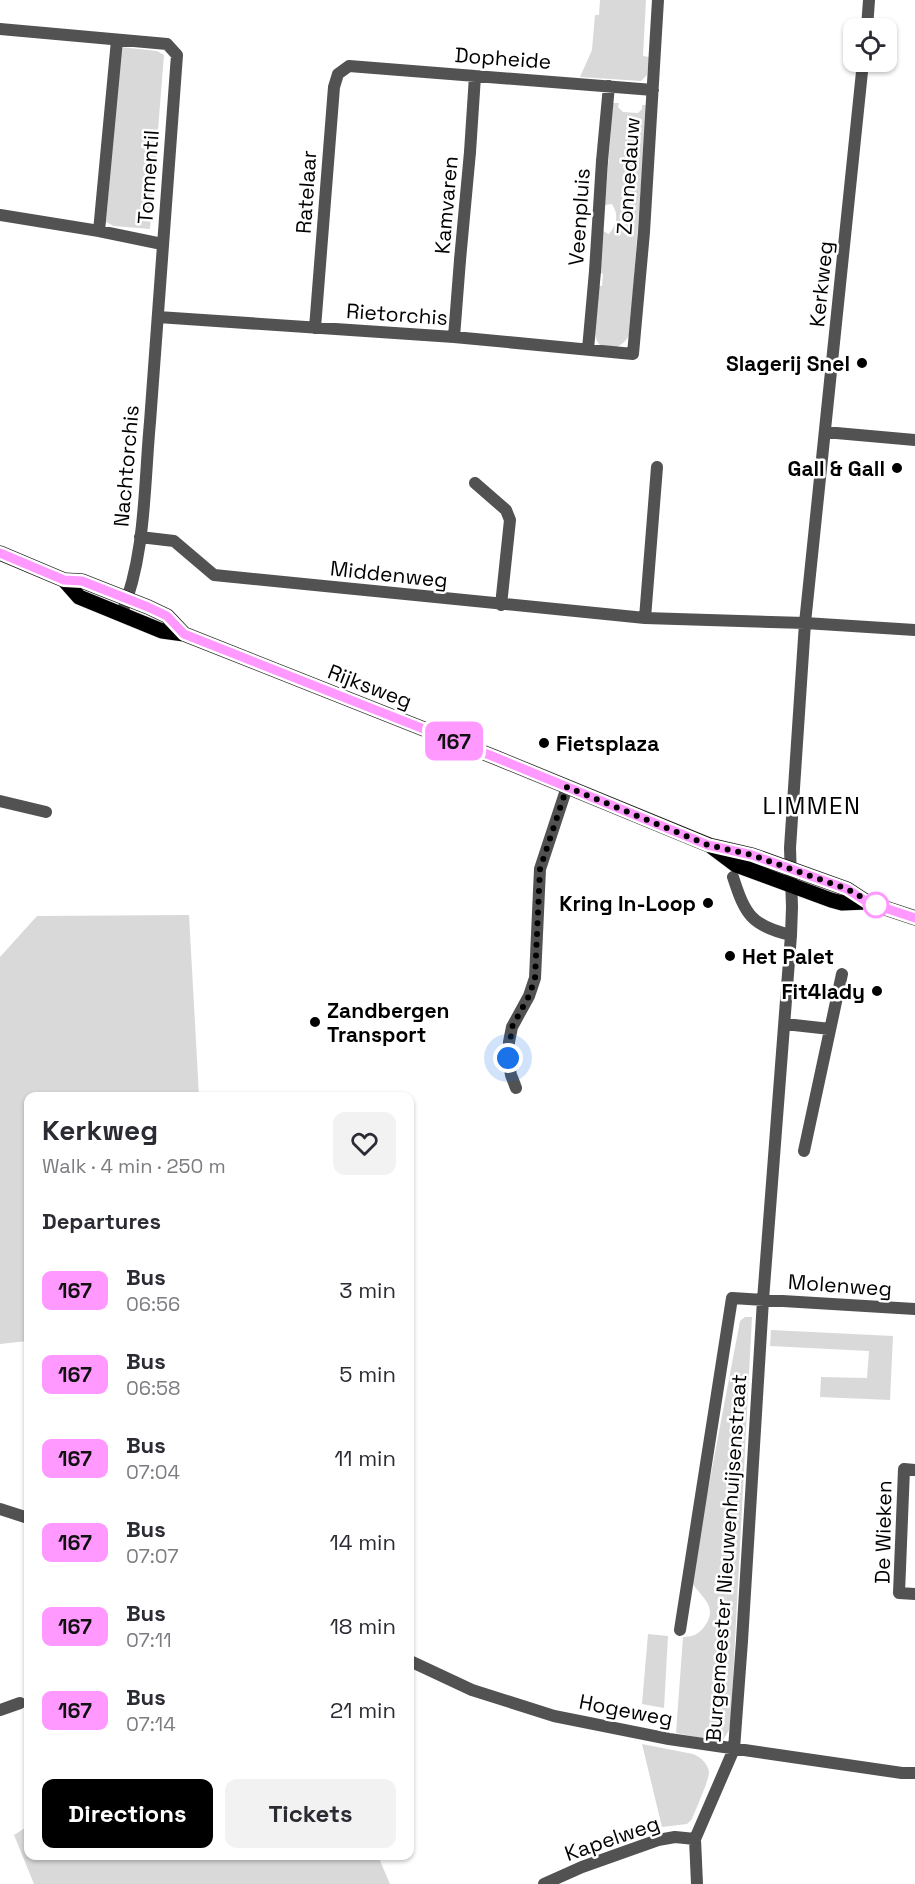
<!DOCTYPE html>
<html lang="en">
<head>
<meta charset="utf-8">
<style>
	:root { --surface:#fff; --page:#f2f2f3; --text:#2b2b33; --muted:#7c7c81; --accent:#000 }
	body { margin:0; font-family:"Space Grotesk",sans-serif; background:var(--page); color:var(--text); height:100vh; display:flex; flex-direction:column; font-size:22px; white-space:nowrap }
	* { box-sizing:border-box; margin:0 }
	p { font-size:20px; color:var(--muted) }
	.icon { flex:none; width:33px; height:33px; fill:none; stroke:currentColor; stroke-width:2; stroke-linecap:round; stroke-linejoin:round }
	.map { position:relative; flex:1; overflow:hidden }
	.side { position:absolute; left:24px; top:1092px; width:390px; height:768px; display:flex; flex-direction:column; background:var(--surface); border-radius:12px; box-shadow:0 2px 4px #0004 }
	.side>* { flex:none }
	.badge { padding:0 12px; border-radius:9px; font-size:21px; line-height:39px }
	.tools { position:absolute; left:843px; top:18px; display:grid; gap:12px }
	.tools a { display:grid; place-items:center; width:54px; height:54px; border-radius:12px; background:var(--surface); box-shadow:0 2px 4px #0004; font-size:30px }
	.you { position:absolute; width:30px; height:30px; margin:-15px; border:4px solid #fff; border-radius:50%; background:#1a73e8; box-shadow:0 0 0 9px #1a73e833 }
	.map>.badge { position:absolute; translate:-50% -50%; box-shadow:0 0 0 3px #fff }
	h2 { padding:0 18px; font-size:22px; line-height:54px }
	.round { display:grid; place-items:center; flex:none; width:63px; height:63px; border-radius:12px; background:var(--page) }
	.overview { display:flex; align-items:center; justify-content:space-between; height:102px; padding:0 18px }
	h1 { font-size:28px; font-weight:700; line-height:45px }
	.primary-button { display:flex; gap:12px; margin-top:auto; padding:12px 18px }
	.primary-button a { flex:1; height:69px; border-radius:12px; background:var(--accent); color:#fff; font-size:24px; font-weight:700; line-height:69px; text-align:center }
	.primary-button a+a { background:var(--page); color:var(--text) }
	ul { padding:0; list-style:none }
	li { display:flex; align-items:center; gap:18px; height:84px; padding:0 18px }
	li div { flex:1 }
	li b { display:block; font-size:22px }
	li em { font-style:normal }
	li .badge { min-width:66px; font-weight:700; text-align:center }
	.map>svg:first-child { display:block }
	.green { fill:#d9d9d9 }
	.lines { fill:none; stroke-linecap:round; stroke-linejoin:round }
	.primary-casing { stroke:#dbdbdb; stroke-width:16 }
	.pedestrian { stroke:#525252; stroke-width:12 }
	.minor { stroke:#525252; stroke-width:12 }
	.primary { stroke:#000; stroke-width:15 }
	.line-casing { stroke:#fff; stroke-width:14 }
	.line { stroke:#f9f; stroke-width:9 }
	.walk { stroke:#000; stroke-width:6; stroke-dasharray:0 10.8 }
	.poi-dot { fill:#000; stroke:#fff; stroke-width:2 }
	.stop-dot { fill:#fff; stroke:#f9f; stroke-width:3 }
	.labels { text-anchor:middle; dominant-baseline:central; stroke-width:5; stroke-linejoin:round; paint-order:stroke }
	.street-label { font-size:21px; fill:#000; stroke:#fff }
	.poi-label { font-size:21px; font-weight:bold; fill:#000; stroke:#fff; text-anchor:end }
	.quarter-label { font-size:24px; letter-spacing:1.5px; fill:#000; stroke:#fff }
</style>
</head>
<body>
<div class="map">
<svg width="915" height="1884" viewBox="0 0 915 1884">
	<rect width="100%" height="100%" fill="#fff"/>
	<path class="green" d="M 600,0 L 646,0 L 643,56 L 649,57 L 647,75 L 641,81 L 580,77 L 592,50 L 595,15 L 599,15 Z
		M 121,47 L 157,51 L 164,55 L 150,229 L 114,226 L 106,222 Z
		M 613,103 L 619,103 L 618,107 L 623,112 L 638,113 L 642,109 L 642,105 L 647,105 L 630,332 C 625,350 601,355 596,338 C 592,326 598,299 599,286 L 602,286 L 603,274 L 600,272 L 603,231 L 609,234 C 617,224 619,215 612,204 L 605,205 Z
		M 189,915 L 199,1096 L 28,1096 L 28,1341 L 0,1344 L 0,957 L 37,916 Z
		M 745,1317 L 752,1317 L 731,1717 L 729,1730 L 723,1740 L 711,1740 L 676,1733 L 683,1637 C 692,1637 699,1634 704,1627 C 720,1606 700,1597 691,1581 L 692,1574 L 740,1321 Z
		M 771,1330 L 893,1336 L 890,1400 L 820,1397 L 821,1377 L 867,1378 L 869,1351 L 770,1346 Z
		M 648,1634 L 668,1636 L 664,1708 L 642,1704 Z
		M 642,1744 L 693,1754 C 701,1757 708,1764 709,1772 C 709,1780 696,1809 692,1819 L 687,1824 L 662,1827 Z
		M 28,1826 L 28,1856 L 378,1856 L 390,1884 L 34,1884 L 14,1835 Z"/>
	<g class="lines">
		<g class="primary-casing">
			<path id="primary" d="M 0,553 L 64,580 L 82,581 L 148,607 L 167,616 L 184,634
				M 64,580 L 79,597 L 162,631 L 184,634 L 497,758 L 709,845 L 752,855 L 847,889 L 867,902 L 915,918
				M 712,847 L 736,865 L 831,900 L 842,903 L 867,902"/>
		</g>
		<path class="pedestrian" d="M 460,260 L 470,152
			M 595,271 L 602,161
			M 733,877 C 745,914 751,926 791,935"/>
		<path class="minor" d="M 867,28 L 869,0
			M 0,29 L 167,44 L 177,55 C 167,177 160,300 150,422 C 144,485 146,556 121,615
			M 470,152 L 475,76
			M 602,161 L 609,86
			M 0,215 L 99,231 L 162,244
			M 99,231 L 117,40
			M 158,317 L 454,337 L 633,354 L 644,232 L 658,0
			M 315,328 L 334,87 L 338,74 L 349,66 L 653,90
			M 454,337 L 460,260
			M 588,349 L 595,271
			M 825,432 L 915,440
			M 475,483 L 506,510 L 510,520 L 501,605
			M 140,537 L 174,541 L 214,575 L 645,618 L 805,623 L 915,630
			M 645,618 L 657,467
			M 0,801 L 46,812
			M 785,1024 L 830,1029
			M 516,1088 L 511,1075 L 508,1058 L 509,1042 L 512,1027 L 529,996 L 535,978 L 540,869 L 567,787
			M 804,1151 L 842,974
			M 915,1470 L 904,1469 L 899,1593 L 915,1594
			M 0,1509 L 28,1518
			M 680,1630 L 732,1298 L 915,1309
			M 410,1661 L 472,1690 L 554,1716 L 669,1739 L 902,1773 L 915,1773
			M 0,1710 L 20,1703
			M 544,1884 L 582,1867 L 658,1840 L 675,1837 L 695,1839
			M 697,1884 L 695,1839 L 734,1749 L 742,1641 L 763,1300 L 791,935 L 792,907 L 790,848 L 805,623 L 863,62"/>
		<use href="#primary" class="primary"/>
	</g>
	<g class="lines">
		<g class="line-casing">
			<path id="line" d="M 0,553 L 64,580 L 82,581 L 148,607 L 167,616 L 184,634 L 497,758 L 708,845 L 752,855 L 847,889 L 867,902 L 915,918"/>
		</g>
		<use href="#line" class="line"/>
		<path class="walk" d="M 508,1058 L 512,1027 L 529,996 L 535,978 L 540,869 L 567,787 L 708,845 L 752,855 L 847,889 L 876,905"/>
	</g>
	<g class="poi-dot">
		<circle cx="862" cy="363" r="6"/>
		<circle cx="897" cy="468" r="6"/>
		<circle cx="544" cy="743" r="6"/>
		<circle cx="708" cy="903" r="6"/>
		<circle cx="730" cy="956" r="6"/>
		<circle cx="877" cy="991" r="6"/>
		<circle cx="315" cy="1022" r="6"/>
	</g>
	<circle class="stop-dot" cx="876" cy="905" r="12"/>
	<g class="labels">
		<g class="street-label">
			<text transform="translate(503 58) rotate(4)">Dopheide</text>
			<text transform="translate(628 176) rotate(-86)">Zonnedauw</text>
			<text transform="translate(148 177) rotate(-86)">Tormentil</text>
			<text transform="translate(306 192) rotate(-86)">Ratelaar</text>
			<text transform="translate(446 205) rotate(-85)">Kamvaren</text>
			<text transform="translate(579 217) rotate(-86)">Veenpluis</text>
			<text transform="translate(821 284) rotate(-84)">Kerkweg</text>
			<text transform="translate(397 314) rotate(4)">Rietorchis</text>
			<text transform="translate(126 466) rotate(-85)">Nachtorchis</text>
			<text transform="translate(389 574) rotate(6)">Middenweg</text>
			<text transform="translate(370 686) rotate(21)">Rijksweg</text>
			<text transform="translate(840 1285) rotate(4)">Molenweg</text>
			<text transform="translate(883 1532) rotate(-89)">De Wieken</text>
			<text transform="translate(726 1558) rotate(-86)">Burgemeester Nieuwenhuijsenstraat</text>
			<text transform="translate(626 1710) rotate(11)">Hogeweg</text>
			<text transform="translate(612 1838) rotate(-19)">Kapelweg</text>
		</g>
		<g class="poi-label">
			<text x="850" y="363">Slagerij Snel</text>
			<text x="885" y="468">Gall &amp; Gall</text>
			<text x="556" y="743" text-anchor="start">Fietsplaza</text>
			<text x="696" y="903">Kring In-Loop</text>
			<text x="742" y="956" text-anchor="start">Het Palet</text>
			<text x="865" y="991">Fit4lady</text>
			<text x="327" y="1010" text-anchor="start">Zandbergen<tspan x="327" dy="24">Transport</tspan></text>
		</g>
		<g class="quarter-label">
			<text x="812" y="805">LIMMEN</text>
		</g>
	</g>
</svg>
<div class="tools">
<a><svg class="icon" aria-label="locate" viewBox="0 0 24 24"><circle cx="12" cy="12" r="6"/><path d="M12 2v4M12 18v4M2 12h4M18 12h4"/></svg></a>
</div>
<div class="you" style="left:508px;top:1058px"></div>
<b class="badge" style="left:454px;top:741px;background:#f9f;color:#111">167</b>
<section class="side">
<div class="overview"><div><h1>Kerkweg</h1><p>Walk · 4 min · 250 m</p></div><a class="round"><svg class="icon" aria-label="heart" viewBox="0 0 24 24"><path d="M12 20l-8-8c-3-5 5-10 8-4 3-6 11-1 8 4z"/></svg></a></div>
<h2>Departures</h2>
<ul>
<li><span class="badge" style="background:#f9f;color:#111">167</span><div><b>Bus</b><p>06:56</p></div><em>3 min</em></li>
<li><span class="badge" style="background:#f9f;color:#111">167</span><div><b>Bus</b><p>06:58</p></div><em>5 min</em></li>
<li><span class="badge" style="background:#f9f;color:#111">167</span><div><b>Bus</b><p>07:04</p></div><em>11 min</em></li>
<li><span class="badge" style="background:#f9f;color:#111">167</span><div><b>Bus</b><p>07:07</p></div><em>14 min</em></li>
<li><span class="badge" style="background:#f9f;color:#111">167</span><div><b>Bus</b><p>07:11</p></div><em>18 min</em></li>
<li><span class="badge" style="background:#f9f;color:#111">167</span><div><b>Bus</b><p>07:14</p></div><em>21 min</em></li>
</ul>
<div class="primary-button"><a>Directions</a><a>Tickets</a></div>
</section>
</div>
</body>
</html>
